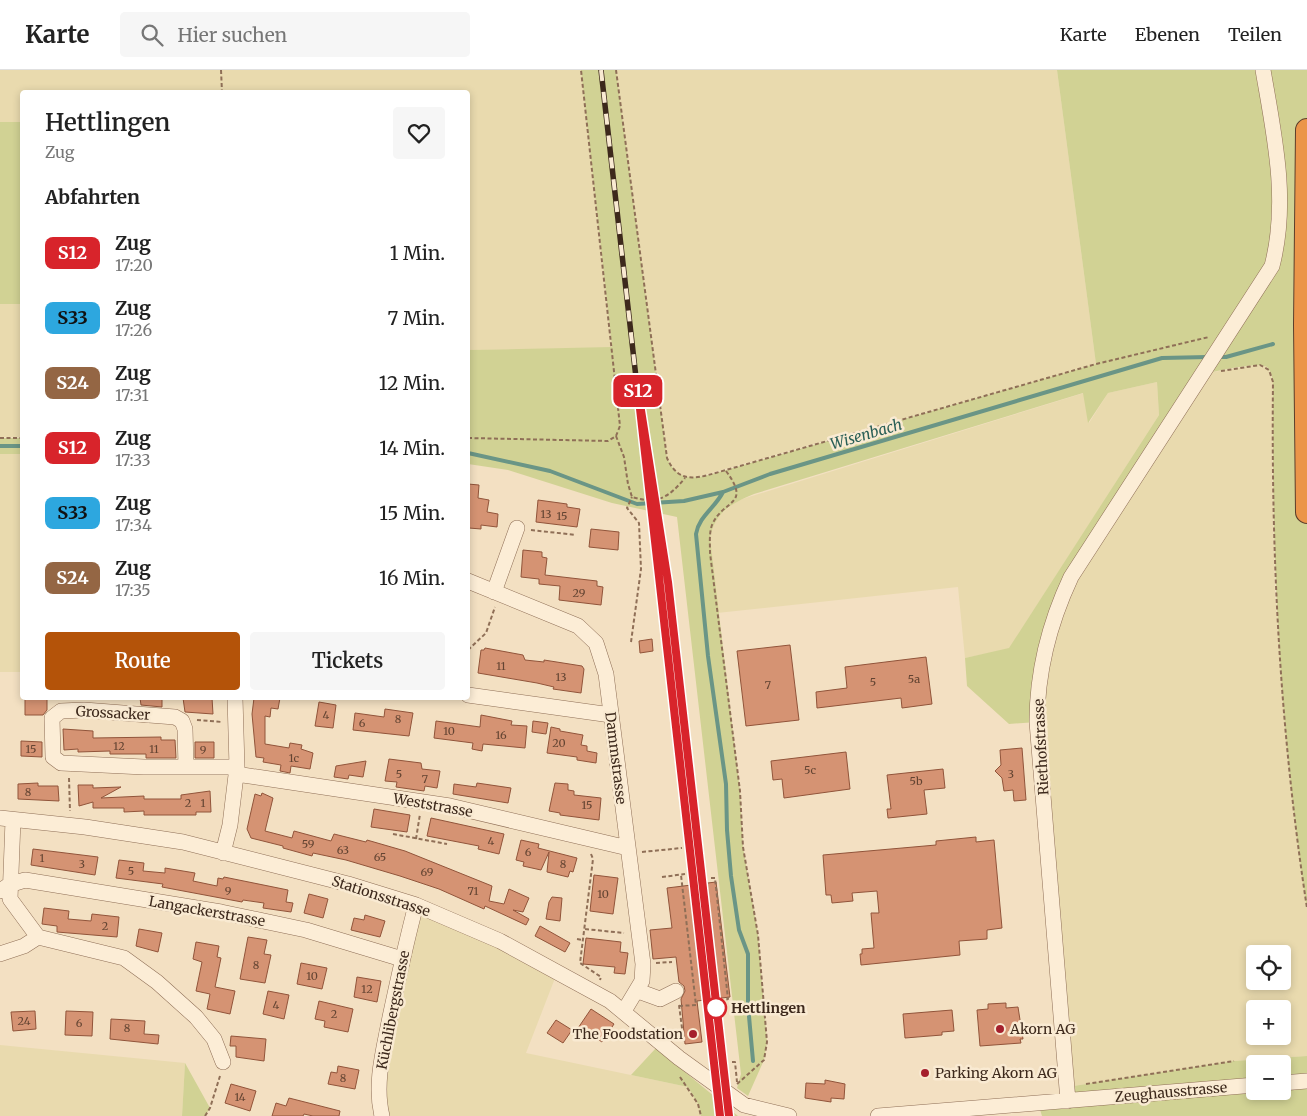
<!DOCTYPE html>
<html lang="de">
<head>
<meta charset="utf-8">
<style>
	:root { --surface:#fff; --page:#f6f6f6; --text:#222; --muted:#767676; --line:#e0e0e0; --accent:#b45309 }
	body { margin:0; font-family:Merriweather,serif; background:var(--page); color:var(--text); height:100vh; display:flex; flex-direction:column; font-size:19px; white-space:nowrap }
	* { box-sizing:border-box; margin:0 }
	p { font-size:16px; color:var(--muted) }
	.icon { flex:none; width:28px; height:28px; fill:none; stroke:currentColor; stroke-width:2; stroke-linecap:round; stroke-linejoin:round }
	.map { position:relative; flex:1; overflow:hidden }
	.drawer { position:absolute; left:20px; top:20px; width:450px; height:610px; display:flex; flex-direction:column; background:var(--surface); border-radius:5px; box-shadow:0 2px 8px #0003 }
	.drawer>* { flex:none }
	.badge { padding:0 10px; border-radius:8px; font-size:18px; line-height:32px }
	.controls { position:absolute; left:1246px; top:875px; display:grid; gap:10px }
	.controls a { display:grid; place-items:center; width:45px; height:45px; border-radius:5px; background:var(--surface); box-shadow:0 2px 8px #0003; font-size:25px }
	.map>.badge { position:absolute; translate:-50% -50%; box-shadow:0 0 0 2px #fff }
	h2 { padding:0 25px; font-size:19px; line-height:45px }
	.round { display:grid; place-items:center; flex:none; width:52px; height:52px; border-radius:5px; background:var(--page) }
	.summary { display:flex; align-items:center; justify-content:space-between; height:85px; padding:0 25px }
	h1 { font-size:24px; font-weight:600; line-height:38px }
	.primary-button { display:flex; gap:10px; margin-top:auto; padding:10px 25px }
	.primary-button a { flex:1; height:58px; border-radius:5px; background:var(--accent); color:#fff; font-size:20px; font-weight:600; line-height:58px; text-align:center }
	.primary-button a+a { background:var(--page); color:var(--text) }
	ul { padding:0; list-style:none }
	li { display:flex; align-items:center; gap:15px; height:65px; padding:0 25px }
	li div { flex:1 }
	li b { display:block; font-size:19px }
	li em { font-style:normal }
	li .badge { min-width:55px; font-weight:700; text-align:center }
	header { display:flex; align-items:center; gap:30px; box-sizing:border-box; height:70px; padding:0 25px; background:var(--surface); border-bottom:1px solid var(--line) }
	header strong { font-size:24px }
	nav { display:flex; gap:28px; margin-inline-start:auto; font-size:18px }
	.search { width:350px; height:45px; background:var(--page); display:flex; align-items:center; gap:12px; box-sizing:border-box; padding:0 18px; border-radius:5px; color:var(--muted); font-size:19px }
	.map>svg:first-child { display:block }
	.farmland { fill:#e9daae; fill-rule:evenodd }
	.green { fill:#d1d294; fill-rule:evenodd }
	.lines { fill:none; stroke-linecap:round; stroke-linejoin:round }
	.stream { stroke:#6a9586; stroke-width:4 }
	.building { fill:#d59373; stroke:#91543a }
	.minor-casing { stroke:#8f6f57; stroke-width:16 }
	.highway-casing { stroke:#5c3e2b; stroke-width:24 }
	.path { stroke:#8f6f57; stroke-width:2; stroke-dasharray:4 2.5; stroke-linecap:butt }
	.minor { stroke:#fcedd6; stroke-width:15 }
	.highway { stroke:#eb9549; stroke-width:22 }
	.rail-casing { stroke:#3d291c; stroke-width:5.5 }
	.rail { stroke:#f9ead2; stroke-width:4; stroke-dasharray:11; stroke-linecap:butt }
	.line-casing { stroke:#fff; stroke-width:11 }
	.line { stroke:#d8242b; stroke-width:8 }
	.stop-dot { fill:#fff; stroke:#d8242b; stroke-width:2.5 }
	.poi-dot { fill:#a5202d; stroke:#f9ead2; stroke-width:2 }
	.labels { text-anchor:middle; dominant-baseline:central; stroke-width:5; stroke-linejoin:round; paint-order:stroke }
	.number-label { font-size:11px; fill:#634432 }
	.street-label { font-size:14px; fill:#3d291c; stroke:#f9ead2 }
	.stop-label { font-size:14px; font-weight:bold; fill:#3d291c; stroke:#f9ead2; text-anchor:start }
	.poi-label { font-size:14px; fill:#3d291c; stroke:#f9ead2; text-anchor:start }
	.water-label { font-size:15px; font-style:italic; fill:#2a5f56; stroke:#f9ead2 }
</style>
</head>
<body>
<header>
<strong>Karte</strong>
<div class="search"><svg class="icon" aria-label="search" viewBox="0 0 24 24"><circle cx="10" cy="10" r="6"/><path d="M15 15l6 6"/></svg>Hier suchen</div>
<nav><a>Karte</a><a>Ebenen</a><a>Teilen</a></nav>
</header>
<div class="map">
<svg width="1307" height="1046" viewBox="0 0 1307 1046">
	<rect width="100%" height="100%" fill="#f3e0c2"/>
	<path class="farmland" d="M 0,0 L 581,0 L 612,278 L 468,280 L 468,22 L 22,22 L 22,52 L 0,52 Z
		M 616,0 L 1057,0 L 1096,294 L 697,407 L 685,408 L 677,404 L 667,388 Z
		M 0,234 L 22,234 L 22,367 L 0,367 Z
		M 1255,295 L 1265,296 L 1269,300 L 1273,312 L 1272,400 L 1275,524 L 1293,729 L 1307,838 L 1307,986 L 1234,991 L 1067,1017 L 1037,652 L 1053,550 L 1202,304 ZM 1255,884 L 1282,884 L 1282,911 L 1255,911 ZM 1255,939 L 1282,939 L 1282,966 L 1255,966 Z
		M 1157,312 L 1159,345 L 1009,579 L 965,588 L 958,517 L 717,543 L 710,468 L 712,455 L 719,446 L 736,431 L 1084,323 L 1089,353 L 1108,323 Z
		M 0,384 L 22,384 L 22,602 L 0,602 Z
		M 416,835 L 557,903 L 526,983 L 688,1017 L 698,1034 L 701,1046 L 382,1046 L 381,1040 Z
		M 0,975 L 185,993 L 182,1046 L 0,1046 Z"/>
	<path class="green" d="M 581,0 L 616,0 L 667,388 C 680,417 700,407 726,400 L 1096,294 L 1057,0 L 1307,0 L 1307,838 C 1280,664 1271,488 1273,312 C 1272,307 1271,301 1267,297 C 1258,291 1215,302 1202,304 L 1061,530 L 1037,652 L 1009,654 L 967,616 L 965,588 L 1009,578 L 1159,345 L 1157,312 L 1108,323 L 1088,353 L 1083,323 L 754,424 C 731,433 714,444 710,468 L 740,721 L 743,777 L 758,865 L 767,972 L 764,990 L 748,1026 L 737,1018 L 741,1004 L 677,447 L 612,433 L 508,400 L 468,394 L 468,280 L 612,277 Z
		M 0,52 L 22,52 L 22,234 L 0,234 Z
		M 0,368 L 22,368 L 22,384 L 0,384 Z
		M 656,978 L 738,1046 L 701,1046 L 698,1034 L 688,1017 L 631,1005 Z
		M 1307,986 L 1307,1046 L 1042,1046 L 1038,1033 L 1067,1031 L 1067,1017 L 1234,991 ZM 1255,994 L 1282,994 L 1282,1021 L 1255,1021 Z
		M 185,993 L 210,1038 L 205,1046 L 182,1046 Z"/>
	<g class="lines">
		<path class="stream" d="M 1218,287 L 1226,287 L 1273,274
			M 0,376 L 22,376
			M 468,383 L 550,401 L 637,434 L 684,431 L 723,422 L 770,404 L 1162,288 L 1208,287
			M 723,422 C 715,438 699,446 696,464 L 708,586 L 726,714 L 727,760 L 731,806 L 739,860 L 748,884 L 748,935 L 753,991"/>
	</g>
	<path class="building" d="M 468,414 L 479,415 L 478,428 L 489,430 L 487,442 L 498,444 L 497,457 L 481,455 L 481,459 L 469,458 Z
		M 538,430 L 567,434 L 567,437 L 580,439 L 577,457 L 536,452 Z
		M 591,459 L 619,462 L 618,480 L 589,477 Z
		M 523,480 L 542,482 L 542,487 L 547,488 L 545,505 L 597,511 L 597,516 L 603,517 L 601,535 L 559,530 L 560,516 L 539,514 L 539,509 L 521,507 Z
		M 652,569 L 653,581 L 640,583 L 639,571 Z
		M 790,575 L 799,650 L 746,656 L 737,581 Z
		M 485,578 L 523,585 L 525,590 L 544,592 L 544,590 L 582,596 L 584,599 L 581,623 L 553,619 L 554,617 L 537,613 L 478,603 L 481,580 L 484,580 Z
		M 926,587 L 932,634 L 902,638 L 901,628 L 817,638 L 816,622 L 847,618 L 845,597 Z
		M 25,628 L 47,628 L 47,640 L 43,645 L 25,645 Z
		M 140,628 L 162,628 L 162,637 L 141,635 Z
		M 183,628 L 212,628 L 213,644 L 185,642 Z
		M 254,628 L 280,628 L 278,639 L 271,638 L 270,647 L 265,646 L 265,674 L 289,678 L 290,673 L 302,675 L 301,679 L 313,683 L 310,699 L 291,696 L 290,703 L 280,701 L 281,695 L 263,692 L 264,688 L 256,687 L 252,644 Z
		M 319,632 L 336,635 L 333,658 L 315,656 Z
		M 385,639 L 413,643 L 409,666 L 353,660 L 355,643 L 384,647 Z
		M 481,645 L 512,651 L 511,655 L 527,656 L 525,678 L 483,674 L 482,681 L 472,679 L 473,673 L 434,668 L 436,651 L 480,657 Z
		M 533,651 L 548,653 L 546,664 L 532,662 Z
		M 551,657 L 560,659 L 560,661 L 583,665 L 581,675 L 587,676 L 587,681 L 597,683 L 596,693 L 577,690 L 577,687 L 547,683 Z
		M 63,659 L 93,661 L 93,668 L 161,667 L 161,670 L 175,670 L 176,688 L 146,688 L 146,684 L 110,684 L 110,681 L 78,682 L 78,679 L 64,680 Z
		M 21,671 L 42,672 L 42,687 L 21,686 Z
		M 195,672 L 214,672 L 214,688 L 195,688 Z
		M 1022,678 L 1026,730 L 1014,731 L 1013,720 L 1004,721 L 1002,708 L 995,701 L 1001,695 L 1000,680 Z
		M 846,682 L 850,719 L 784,728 L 782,709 L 773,710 L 771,691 Z
		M 389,689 L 421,693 L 422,699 L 440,701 L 437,718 L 425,716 L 424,721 L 396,717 L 397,712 L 385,711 Z
		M 366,691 L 363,707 L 349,705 L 348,709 L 334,707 L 336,696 Z
		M 943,699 L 945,718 L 924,720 L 927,744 L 888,748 L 887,739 L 891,739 L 887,705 Z
		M 38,713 L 38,716 L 58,716 L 59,731 L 18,729 L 18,714 Z
		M 477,713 L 511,718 L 508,733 L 453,724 L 454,714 L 476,717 Z
		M 555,713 L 568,714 L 568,720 L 574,721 L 574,725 L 601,728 L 599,750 L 560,745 L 560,743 L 549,741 Z
		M 78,715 L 93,715 L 93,718 L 121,717 L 101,728 L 144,726 L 144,729 L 181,729 L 181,725 L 210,721 L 211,742 L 196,742 L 196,745 L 144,745 L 144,741 L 124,742 L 124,738 L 93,738 L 93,732 L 79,736 Z
		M 262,723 L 273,728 L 265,761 L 292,768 L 294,761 L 331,771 L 334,764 L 366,772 L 367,770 L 405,781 L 492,816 L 489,831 L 504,834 L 509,819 L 529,828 L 523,842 L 513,840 L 529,849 L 526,855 L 485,836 L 484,839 L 439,819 L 400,806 L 346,790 L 313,783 L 312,786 L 283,778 L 283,776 L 251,768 L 247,759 L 255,724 L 261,726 Z
		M 374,739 L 410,745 L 407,762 L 371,757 Z
		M 431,748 L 504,764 L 499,784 L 478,779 L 479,776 L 427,766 Z
		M 976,767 L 976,772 L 994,770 L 1002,858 L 987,860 L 987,869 L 959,871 L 960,885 L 861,895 L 860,884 L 862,884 L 862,879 L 874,878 L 871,843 L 879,843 L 877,821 L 852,823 L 853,831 L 832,833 L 831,825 L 826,825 L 823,785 L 936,775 L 936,771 Z
		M 521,770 L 539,774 L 538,778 L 577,788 L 573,802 L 570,801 L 568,807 L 547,802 L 549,782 L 541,800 L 523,796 L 524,792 L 516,790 Z
		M 33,779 L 98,787 L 95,805 L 31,795 Z
		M 119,790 L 144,793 L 143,801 L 165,803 L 165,798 L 195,803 L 193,811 L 217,816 L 218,808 L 223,809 L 224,807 L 288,820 L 286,832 L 293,833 L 291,842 L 263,838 L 264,833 L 243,830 L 242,832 L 162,817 L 163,814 L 116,808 Z
		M 594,805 L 618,808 L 613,844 L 590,841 Z
		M 716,812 L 730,927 L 697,931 L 702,972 L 685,974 L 681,929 L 685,921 L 684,916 L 679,912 L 676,887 L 653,889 L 650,860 L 672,858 L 667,818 Z
		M 309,824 L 328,829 L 323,848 L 304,843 Z
		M 552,827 L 562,828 L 560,851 L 546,849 L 549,832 Z
		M 44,838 L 69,841 L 68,849 L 91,851 L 92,844 L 119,847 L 117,867 L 57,862 L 57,856 L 42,854 Z
		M 365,845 L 385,851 L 380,867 L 351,860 L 354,848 L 364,850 Z
		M 540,856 L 570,873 L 565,882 L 535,866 Z
		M 139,859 L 162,863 L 158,882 L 136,876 Z
		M 248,867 L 267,870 L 264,884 L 271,885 L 265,913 L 240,909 Z
		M 586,868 L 621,872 L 620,882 L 628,883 L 625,904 L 614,903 L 615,897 L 583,894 Z
		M 196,872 L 219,876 L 217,887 L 221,888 L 215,917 L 235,921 L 230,944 L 207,939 L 210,924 L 196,921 L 202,892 L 193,889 Z
		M 301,893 L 327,898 L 322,919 L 297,914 Z
		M 357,907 L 381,911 L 377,932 L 354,927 Z
		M 268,921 L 289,925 L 284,949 L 263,944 Z
		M 319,931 L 353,939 L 348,962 L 324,957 L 325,951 L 315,949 Z
		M 1006,933 L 1006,938 L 1018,937 L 1023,969 L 1020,969 L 1021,973 L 980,976 L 977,940 L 988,939 L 988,934 Z
		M 591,939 L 614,954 L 602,972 L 593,966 L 590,970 L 576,961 Z
		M 952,940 L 954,961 L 942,962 L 942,965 L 905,968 L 903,944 Z
		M 35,941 L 36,959 L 13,961 L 11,942 Z
		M 66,941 L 93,942 L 92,966 L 65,965 Z
		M 111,949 L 145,951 L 144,964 L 159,965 L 158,974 L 110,969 Z
		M 556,950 L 572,960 L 563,973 L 547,963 Z
		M 231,966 L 266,969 L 264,991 L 236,987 L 236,976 L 230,976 Z
		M 338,996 L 359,1000 L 355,1019 L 328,1014 L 331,1002 L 337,1003 Z
		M 825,1010 L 845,1014 L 844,1029 L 831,1028 L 831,1032 L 805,1028 L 806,1013 L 825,1014 Z
		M 231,1014 L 256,1021 L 250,1041 L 225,1033 Z
		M 289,1028 L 340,1041 L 339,1046 L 313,1046 L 304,1044 L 303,1046 L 272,1046 L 276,1033 L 286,1036 Z"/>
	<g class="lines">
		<g class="minor-casing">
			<path id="minor" d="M 468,511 L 578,556 L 596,573 L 606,604 L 643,894 L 642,911 L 624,941
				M 494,522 L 517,458
				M 468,625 L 611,645
				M 186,696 L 185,659 L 182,651 L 175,647 L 84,640 L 61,641 L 52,648 L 53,687 L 61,693 L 144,697 L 237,697
				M 236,704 L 450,736 L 628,778
				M 0,748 L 85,757 L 183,772 L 348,814 L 416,835 L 500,871 L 610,931 L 679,988 L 744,1035 L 789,1046
				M 13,750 L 10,829 L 38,867 L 124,888 L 157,912 L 196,947 L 214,969 L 223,992
				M 223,783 L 230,755 L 237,697 L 235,628
				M 0,821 L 9,815 L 25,810 L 221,842 L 306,860 L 402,889
				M 0,884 L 24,876 L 38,867
				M 638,921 L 660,929 L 676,921
				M 1282,1013 L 1307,1011
				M 1068,1031 L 1037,652 C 1037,600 1049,554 1071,507 L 1272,196 C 1289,131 1274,64 1263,0
				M 382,1046 C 374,1013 384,979 390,947 C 398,910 406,872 416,835
				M 878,1046 L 1255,1015"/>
		</g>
		<g class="highway-casing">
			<path id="highway" d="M 1307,60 L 1305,255 L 1307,442"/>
		</g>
		<path class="path" d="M 221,0 L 222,22
			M 616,0 L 667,388 C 680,417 700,407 726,400 L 1096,294 L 1209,267
			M 1221,301 L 1260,295 L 1269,300 L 1273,312 C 1271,488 1280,663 1307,838
			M 616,366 L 624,387 L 628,414 L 632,427 C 658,435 669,427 685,408
			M 0,368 L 22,368
			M 468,368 L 608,371 L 616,366 L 620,356 L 581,0
			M 726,401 C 752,436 723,429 712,455 C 709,463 710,474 710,483 L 740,721 L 743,777 L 758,865 L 767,972 L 764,990 L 737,1014
			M 531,460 L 576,465
			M 631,572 L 641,499 L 639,453 L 627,438 L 632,427
			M 468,580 L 486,563 L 495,537
			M 197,650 L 222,652
			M 69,708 L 70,741
			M 393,764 L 447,774
			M 416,769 L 420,744
			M 642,782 L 682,778
			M 591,784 L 593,789 L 580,893 L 601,907 L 600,910
			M 662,807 L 685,804
			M 711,808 L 715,808 L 728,929 L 725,930
			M 585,859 L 624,863
			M 577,869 L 583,870
			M 656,893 L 672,892
			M 679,935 L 684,973
			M 679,936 L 696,935 L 681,805
			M 732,992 L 735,992 L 737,1012
			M 680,1007 L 698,1034 L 701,1046
			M 1086,1014 L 1234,991
			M 205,1046 L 210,1038 L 220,1006"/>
		<use href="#minor" class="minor"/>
		<use href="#highway" class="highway"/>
		<g class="rail-casing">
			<path id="rail" d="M 601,0 L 720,1046
				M 659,451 L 729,1046"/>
		</g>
		<use href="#rail" class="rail"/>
	</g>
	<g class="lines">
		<g class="line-casing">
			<path id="line" d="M 720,1046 L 638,321 L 668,512 L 729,1046"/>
		</g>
		<use href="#line" class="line"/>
	</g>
	<circle class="stop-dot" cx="716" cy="938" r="10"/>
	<g class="poi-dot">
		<circle cx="1000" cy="959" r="5"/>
		<circle cx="693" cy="964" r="5"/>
		<circle cx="925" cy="1003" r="5"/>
	</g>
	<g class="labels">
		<g class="number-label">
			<text x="546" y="444">13</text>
			<text x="562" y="446">15</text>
			<text x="579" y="523">29</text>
			<text x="501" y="596">11</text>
			<text x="561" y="607">13</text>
			<text x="914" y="609">5a</text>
			<text x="873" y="612">5</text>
			<text x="768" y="615">7</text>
			<text x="326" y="645">4</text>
			<text x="398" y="649">8</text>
			<text x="362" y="653">6</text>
			<text x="449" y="661">10</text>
			<text x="501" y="665">16</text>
			<text x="559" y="673">20</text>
			<text x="119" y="676">12</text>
			<text x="31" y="679">15</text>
			<text x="154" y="679">11</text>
			<text x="203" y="680">9</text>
			<text x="294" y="688">1c</text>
			<text x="810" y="700">5c</text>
			<text x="399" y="704">5</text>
			<text x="1011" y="704">3</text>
			<text x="425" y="709">7</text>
			<text x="916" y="711">5b</text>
			<text x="28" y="722">8</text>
			<text x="188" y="733">2</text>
			<text x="203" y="733">1</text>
			<text x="587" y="735">15</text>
			<text x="491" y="771">4</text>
			<text x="308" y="774">59</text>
			<text x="343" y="780">63</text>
			<text x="528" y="782">6</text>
			<text x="380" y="787">65</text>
			<text x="42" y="788">1</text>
			<text x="82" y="794">3</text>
			<text x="563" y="794">8</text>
			<text x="131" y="801">5</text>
			<text x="427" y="802">69</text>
			<text x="228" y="821">9</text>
			<text x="473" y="821">71</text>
			<text x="603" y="824">10</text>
			<text x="105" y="856">2</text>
			<text x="256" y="895">8</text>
			<text x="312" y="906">10</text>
			<text x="367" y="919">12</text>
			<text x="276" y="935">4</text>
			<text x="334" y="944">2</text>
			<text x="24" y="951">24</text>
			<text x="79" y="953">6</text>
			<text x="127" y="958">8</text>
			<text x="343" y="1008">8</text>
			<text x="240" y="1027">14</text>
		</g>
		<g class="street-label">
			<text transform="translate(113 643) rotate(3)">Grossacker</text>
			<text transform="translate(1041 677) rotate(-93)">Riethofstrasse</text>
			<text transform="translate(616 688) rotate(83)">Dammstrasse</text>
			<text transform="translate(433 735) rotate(10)">Weststrasse</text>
			<text transform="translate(381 826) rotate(18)">Stationsstrasse</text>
			<text transform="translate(207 841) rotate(10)">Langackerstrasse</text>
			<text transform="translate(393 940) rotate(-79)">Küchlibergstrasse</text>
			<text transform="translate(1171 1022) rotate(-5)">Zeughausstrasse</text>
		</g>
		<g class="stop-label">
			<text x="731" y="938">Hettlingen</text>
		</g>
		<g class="poi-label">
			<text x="1010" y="959">Akorn AG</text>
			<text x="683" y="964" text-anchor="end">The Foodstation</text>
			<text x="935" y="1003">Parking Akorn AG</text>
		</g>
		<g class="water-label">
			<text transform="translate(866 364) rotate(-16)">Wisenbach</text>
		</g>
	</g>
</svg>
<div class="controls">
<a><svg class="icon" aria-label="locate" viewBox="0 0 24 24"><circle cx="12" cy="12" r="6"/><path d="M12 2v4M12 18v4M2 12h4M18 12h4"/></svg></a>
<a>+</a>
<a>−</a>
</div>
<b class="badge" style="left:638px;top:321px;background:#d8242b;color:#fff">S12</b>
<section class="drawer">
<div class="summary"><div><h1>Hettlingen</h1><p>Zug</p></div><a class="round"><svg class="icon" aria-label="heart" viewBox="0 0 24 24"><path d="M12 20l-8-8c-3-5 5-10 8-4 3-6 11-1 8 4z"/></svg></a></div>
<h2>Abfahrten</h2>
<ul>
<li><span class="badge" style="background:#d8242b;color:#fff">S12</span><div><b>Zug</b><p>17:20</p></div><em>1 Min.</em></li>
<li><span class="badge" style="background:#2da7df;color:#111">S33</span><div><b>Zug</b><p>17:26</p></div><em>7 Min.</em></li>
<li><span class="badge" style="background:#946644;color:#fff">S24</span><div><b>Zug</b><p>17:31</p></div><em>12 Min.</em></li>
<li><span class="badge" style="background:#d8242b;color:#fff">S12</span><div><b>Zug</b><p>17:33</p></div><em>14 Min.</em></li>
<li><span class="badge" style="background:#2da7df;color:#111">S33</span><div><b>Zug</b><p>17:34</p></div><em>15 Min.</em></li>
<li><span class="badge" style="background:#946644;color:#fff">S24</span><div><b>Zug</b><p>17:35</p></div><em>16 Min.</em></li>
</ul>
<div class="primary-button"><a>Route</a><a>Tickets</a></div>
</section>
</div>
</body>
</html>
